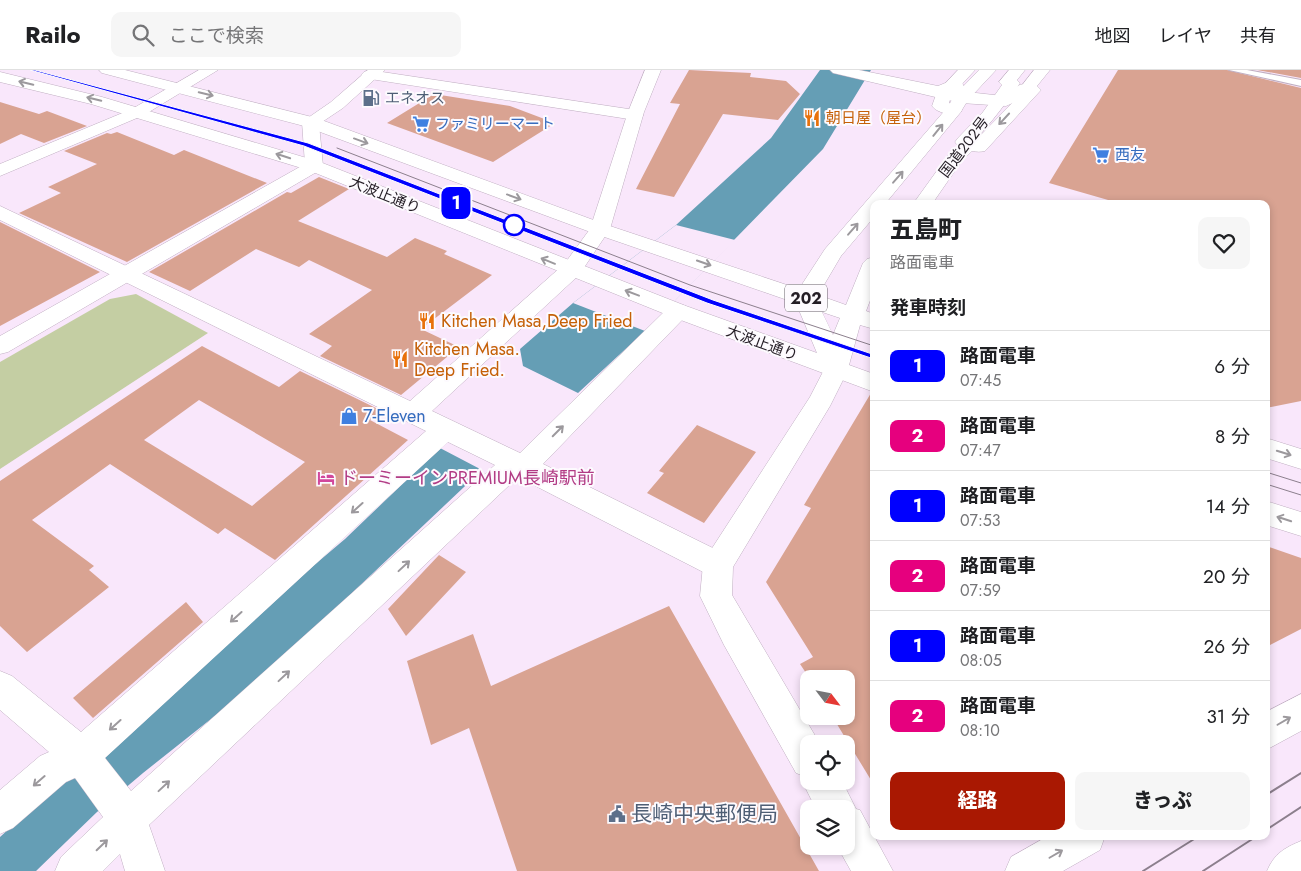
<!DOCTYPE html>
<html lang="ja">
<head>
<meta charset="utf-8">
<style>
	:root { --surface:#fff; --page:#f6f6f6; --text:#202124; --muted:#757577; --line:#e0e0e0; --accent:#a91802 }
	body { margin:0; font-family:Jost,"Noto Sans JP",sans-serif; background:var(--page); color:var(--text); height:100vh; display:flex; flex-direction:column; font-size:19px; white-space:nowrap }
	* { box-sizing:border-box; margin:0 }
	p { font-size:16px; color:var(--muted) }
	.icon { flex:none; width:28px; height:28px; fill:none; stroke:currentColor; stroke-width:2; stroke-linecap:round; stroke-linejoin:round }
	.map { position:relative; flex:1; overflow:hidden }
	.drawer { position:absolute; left:870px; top:130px; width:400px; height:640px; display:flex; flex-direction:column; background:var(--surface); border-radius:10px; box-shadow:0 2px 8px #0003 }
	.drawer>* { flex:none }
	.badge { padding:0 10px; border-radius:8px; font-size:18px; line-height:32px }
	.needle { width:32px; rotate:122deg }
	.fabs { position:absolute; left:800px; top:600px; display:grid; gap:10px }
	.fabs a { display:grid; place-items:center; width:55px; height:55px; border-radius:10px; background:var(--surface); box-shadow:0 2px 8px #0003; font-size:25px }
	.map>.badge { position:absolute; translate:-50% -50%; box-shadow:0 0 0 2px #fff }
	h2 { padding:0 20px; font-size:19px; line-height:45px }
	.round { display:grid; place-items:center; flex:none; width:52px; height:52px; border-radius:10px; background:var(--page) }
	.overview { display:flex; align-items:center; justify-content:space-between; height:85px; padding:0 20px }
	h1 { font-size:24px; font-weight:800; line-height:38px }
	.button { display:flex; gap:10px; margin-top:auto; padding:10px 20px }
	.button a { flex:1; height:58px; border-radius:10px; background:var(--accent); color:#fff; font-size:20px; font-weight:800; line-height:58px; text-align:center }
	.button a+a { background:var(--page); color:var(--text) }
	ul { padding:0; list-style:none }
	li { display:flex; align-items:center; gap:15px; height:70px; padding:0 20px; border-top:1px solid var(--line) }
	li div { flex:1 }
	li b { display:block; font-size:19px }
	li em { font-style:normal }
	li .badge { min-width:55px; font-weight:700; text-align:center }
	header { display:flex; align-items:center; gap:30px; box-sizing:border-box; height:70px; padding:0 25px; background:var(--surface); border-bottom:1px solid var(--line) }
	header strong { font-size:24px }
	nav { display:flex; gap:28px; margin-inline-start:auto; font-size:18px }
	.search { width:350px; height:45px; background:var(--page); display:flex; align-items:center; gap:12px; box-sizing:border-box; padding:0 18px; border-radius:10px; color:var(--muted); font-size:19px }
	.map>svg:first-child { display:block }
	.green { fill:#c4cea3 }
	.water { fill:#659eb5 }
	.pier { fill:#f9e7fb }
	.building { fill:#d9a392; fill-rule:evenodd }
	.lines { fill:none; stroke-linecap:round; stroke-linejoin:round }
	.service-casing { stroke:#c0afc2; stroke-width:2 }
	.minor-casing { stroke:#c0afc2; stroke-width:1 }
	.tertiary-casing { stroke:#c0afc2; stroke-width:1 }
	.secondary-casing { stroke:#c0afc2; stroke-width:1 }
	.trunk-casing { stroke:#c0afc2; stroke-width:1 }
	.service { fill:#fff; fill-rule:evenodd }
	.minor { fill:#fff; fill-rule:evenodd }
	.tertiary { fill:#fff; fill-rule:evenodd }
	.secondary { fill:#fff; fill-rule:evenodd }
	.trunk { fill:#fff; fill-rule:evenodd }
	.tram-far1 { stroke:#8c7f8d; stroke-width:1 }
	.tram { stroke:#8c7f8d; stroke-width:2 }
	.oneway { stroke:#9c999d }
	.line { fill:#00f; stroke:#fff }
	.stop-dot { fill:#fff; stroke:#00f; stroke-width:2.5 }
	.labels { text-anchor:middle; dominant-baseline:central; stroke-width:4; stroke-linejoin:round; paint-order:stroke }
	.far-service-label { font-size:15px; fill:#4e5e75; stroke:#fdfafe; text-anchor:start }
	.far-food-label { font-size:15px; fill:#c56008; stroke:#fdfafe; text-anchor:start }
	.far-shop-label { font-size:15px; fill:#366cbe; stroke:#fdfafe; text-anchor:start }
	.far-street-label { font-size:15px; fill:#241d25; stroke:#fdfafe }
	.shield { fill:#fdfafe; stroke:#655f66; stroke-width:1 }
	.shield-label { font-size:16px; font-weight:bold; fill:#241d25 }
	.food-label { font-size:18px; fill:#c56008; stroke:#fdfafe; text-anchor:start }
	.shop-label { font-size:18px; fill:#366cbe; stroke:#fdfafe; text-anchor:start }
	.hotel-label { font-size:18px; fill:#b23c85; stroke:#fdfafe; text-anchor:start }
	.near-service-label { font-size:21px; fill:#4e5e75; stroke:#fdfafe; text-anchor:start }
</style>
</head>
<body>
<header>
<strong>Railo</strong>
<div class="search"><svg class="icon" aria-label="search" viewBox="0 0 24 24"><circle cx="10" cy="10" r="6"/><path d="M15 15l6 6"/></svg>ここで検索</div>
<nav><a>地図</a><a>レイヤ</a><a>共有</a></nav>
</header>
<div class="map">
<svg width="1301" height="801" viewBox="0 0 1301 801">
	<rect width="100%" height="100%" fill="#f9e7fb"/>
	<path class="green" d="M 136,224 L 208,263 L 0,399 L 0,292 L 110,229 Z"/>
	<path class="water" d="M 820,0 L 871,0 L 823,79 L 645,261 L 578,323 L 523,296 L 520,279 L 573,233 L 676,155 L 771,68 Z
		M 440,378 L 482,400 L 260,610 L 143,703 L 97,742 L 36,801 L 0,801 L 0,767 L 106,671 L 345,469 Z"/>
	<path class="pier" d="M 676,155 L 735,170 L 645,261 L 573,233 Z"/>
	<path class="building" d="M 689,0 L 751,3 L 750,7 L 786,11 L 800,24 L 778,50 L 723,44 L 674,127 L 636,119 L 680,34 L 670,33 Z
		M 1118,0 L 1227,0 L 1301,18 L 1301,331 L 1266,338 L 1266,134 L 1122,134 L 1049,113 Z
		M 1257,0 L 1301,0 L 1301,8 Z
		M 434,24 L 510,36 L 555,53 L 493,92 L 387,53 Z
		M 0,32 L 39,44 L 47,41 L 87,56 L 44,73 L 21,64 L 0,74 Z
		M 117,62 L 174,85 L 184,80 L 267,113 L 127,192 L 19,143 L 61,123 L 48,117 L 97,94 L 64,81 L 107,63 L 111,64 Z
		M 319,107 L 349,119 L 298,151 L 387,187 L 415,168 L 447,181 L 444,184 L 492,205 L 421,259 L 459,277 L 401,325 L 320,286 L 332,276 L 309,264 L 372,220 L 309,190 L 299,197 L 256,179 L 190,221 L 149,202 L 287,122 L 291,123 Z
		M 0,152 L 100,202 L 0,256 Z
		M 202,276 L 279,317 L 300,301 L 382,341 L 370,350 L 408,370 L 275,490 L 225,458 L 218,464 L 110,394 L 32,450 L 94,496 L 89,500 L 109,517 L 27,582 L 0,556 L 0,411 ZM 199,330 L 305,392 L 252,436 L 144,370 Z
		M 871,323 L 874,324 L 874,715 L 832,646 L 846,646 L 846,609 L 810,609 L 800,594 L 813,587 L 766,512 L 811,438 L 804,435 Z
		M 697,355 L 756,382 L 704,453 L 647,423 L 664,403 L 659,401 Z
		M 1266,476 L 1301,488 L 1301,559 L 1266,577 Z
		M 439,485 L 466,502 L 406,566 L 388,539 Z
		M 186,532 L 203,552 L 93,648 L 73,628 Z
		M 669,536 L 819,801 L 517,801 L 469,658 L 431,675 L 407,591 L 473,564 L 491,616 Z"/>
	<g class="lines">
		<g class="service-casing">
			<path id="service" d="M 1229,0 L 1247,0 L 1301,10 L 1301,16 Z"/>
		</g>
		<g class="minor-casing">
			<path id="minor" d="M 199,0 L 218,0 L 144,45 L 0,106 L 0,94 L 132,39 Z
				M 369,0 L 635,40 L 641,41 L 643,45 L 641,49 L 635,50 L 364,8 L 361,5 L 364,2 Z
				M 0,136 L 410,331 L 563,195 L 571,194 L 579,195 L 582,200 L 579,205 L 432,341 L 520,383 L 670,236 L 678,234 L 686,236 L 689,241 L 686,246 L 543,394 L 729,486 L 733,495 L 729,504 L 718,508 L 707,504 L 518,407 L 149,755 L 165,801 L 125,801 L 120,784 L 103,801 L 55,801 L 61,787 L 103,747 L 75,708 L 66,712 L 13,758 L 0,764 L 0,720 L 40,686 L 49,682 L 0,640 L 0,601 L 12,606 L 81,662 L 426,361 L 0,150 ZM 448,372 L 495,395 L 131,721 L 105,688 Z"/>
		</g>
		<g class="tertiary-casing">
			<path id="tertiary" d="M 368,0 L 385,0 L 343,38 L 319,54 L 323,96 L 320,100 L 8,282 L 0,284 L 0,266 L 305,94 L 302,52 L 331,32 Z
				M 645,0 L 661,0 L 644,42 L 610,159 L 579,205 L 571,206 L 563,205 L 560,200 L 590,159 L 628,42 Z
				M 830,0 L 859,0 L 938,16 L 955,9 L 961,11 L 967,22 L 1003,26 C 1016,19 1017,11 1034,15 L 1036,18 L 1034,21 L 1027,22 L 1021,29 L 1006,36 L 961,33 L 833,3 Z
				M 836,292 L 845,294 L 848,300 L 830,336 L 733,497 L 732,525 L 820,674 L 809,674 L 809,711 L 842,711 L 856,739 L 860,740 L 893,801 L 851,801 L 837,776 L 846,776 L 846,739 L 816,739 L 802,711 L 804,706 L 796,703 L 724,575 L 700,526 L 703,495 L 707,486 L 810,327 L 827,294 Z
				M 1301,624 L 1301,661 L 1266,680 L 1266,642 Z
				M 1048,766 L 1105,766 L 1100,780 L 1063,801 L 1005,801 L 1011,787 Z
				M 1301,771 L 1301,801 L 1267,801 C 1274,784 1284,778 1301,771 Z"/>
		</g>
		<g class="secondary-casing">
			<path id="secondary" d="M 958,0 L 975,0 L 951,26 L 949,33 L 960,37 L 962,40 L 960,43 C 952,46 937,43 932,36 L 937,22 Z
				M 1034,0 L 1050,0 L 1037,16 L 1041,20 L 985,81 C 977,83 966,81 961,74 L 964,70 L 976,70 L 1021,24 L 1023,22 L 1020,18 Z"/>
		</g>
		<g class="trunk-casing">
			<path id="trunk" d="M 99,0 L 125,0 L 316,48 L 607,155 L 799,219 L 825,179 L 947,38 L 955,25 L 979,0 L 996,0 L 968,30 L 960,43 L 885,134 L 874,134 L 874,147 L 841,186 L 818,225 L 846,235 L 863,193 L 867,189 L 874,187 L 874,220 L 866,241 L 874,244 L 874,259 L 860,255 L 849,295 L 874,304 L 874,322 L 670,246 L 308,100 L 91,34 L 0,12 L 0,2 L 102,27 L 320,92 L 686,236 L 817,283 L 796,233 L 593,163 L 304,56 L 102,3 ZM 822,242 L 840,248 L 833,265 Z
				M 1009,0 L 1025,0 L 1017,10 L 1020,13 C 1006,33 992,52 975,70 L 979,74 L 961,92 L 932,134 L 913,134 L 949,84 L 958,76 L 955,72 L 958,68 L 983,42 L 1002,15 L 999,12 Z
				M 1266,368 L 1301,379 L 1301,399 L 1266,388 Z
				M 1266,431 L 1301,442 L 1301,466 L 1266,455 Z"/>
		</g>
		<use href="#service" class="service"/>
		<use href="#minor" class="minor"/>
		<use href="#tertiary" class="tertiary"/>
		<use href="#secondary" class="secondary"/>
		<use href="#trunk" class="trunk"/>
		<path class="tram-far1" d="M 33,0 L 306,75 L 710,232 L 874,286
			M 337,78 L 690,215 L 874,276
			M 1266,402 L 1301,413
			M 1266,414 L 1301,425"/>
		<path class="tram" d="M 1266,725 L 1301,703
			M 1266,760 L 1301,737
			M 1143,801 L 1199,766
			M 1203,801 L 1257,766"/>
	</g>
	<defs><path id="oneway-shaft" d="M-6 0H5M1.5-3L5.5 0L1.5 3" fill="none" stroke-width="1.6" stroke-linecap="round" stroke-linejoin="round" transform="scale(1.25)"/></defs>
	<g class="oneway">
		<use href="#oneway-shaft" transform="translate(26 13) rotate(-167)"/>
		<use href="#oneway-shaft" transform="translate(206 24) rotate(14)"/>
		<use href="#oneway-shaft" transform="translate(94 29) rotate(-166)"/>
		<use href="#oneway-shaft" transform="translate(1004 49) rotate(133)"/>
		<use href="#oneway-shaft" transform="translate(938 60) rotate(-51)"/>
		<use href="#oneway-shaft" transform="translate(361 71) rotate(20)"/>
		<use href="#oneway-shaft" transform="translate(283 86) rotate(-162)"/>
		<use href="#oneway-shaft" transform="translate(898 107) rotate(-49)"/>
		<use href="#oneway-shaft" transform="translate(514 127) rotate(20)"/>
		<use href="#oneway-shaft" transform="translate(853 159) rotate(-49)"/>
		<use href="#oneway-shaft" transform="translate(548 191) rotate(-158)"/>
		<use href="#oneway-shaft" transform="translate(704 193) rotate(19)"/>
		<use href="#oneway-shaft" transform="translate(632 223) rotate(-159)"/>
		<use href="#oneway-shaft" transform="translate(558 361) rotate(-45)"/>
		<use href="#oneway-shaft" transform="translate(1284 383) rotate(17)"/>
		<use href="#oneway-shaft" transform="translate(357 438) rotate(138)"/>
		<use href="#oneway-shaft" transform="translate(1284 449) rotate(-162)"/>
		<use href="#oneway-shaft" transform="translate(404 496) rotate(-43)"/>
		<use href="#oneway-shaft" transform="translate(236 547) rotate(138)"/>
		<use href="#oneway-shaft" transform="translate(284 606) rotate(-43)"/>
		<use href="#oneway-shaft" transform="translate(1284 651) rotate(-30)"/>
		<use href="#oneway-shaft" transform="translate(115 655) rotate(138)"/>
		<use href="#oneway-shaft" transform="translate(39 711) rotate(139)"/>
		<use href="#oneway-shaft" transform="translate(164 716) rotate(-43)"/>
		<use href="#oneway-shaft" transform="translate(102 775) rotate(-44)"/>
		<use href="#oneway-shaft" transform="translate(1056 784) rotate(-30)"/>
	</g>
	<path class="line" d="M 30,0 L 35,0 L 308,73 L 713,230 L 878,286 L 871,288 L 707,233 L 304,76 Z"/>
	<defs>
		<g id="fuel-bare" transform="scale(1.35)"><path d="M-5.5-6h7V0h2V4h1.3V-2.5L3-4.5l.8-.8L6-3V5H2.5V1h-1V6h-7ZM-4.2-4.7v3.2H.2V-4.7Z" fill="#5c6f8a" stroke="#fdfafe" stroke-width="2.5" paint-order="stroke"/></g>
		<g id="restaurant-bare" transform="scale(1.35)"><path d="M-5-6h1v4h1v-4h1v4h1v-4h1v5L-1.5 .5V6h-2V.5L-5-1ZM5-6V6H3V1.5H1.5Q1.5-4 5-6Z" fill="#e8710a" stroke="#fdfafe" stroke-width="2.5" paint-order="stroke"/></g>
		<g id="supermarket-bare" transform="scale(1.35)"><path d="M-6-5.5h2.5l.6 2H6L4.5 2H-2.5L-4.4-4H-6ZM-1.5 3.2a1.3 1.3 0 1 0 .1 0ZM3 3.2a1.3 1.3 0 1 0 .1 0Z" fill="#3f7fe0" stroke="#fdfafe" stroke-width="2.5" paint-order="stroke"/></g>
		<g id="shop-bare" transform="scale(1.35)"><path d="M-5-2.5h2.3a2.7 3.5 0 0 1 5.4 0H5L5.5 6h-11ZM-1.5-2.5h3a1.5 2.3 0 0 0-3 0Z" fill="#3f7fe0" stroke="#fdfafe" stroke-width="2.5" paint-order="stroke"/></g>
		<g id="hotel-bare" transform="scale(1.35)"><path d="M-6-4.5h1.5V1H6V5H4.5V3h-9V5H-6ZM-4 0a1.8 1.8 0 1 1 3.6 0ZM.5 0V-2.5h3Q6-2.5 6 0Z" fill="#d1479c" stroke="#fdfafe" stroke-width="2.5" paint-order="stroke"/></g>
		<g id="civic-bare" transform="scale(1.35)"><path d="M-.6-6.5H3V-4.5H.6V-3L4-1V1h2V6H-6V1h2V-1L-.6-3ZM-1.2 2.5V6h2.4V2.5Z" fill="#5c6f8a" stroke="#fdfafe" stroke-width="2.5" paint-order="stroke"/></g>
	</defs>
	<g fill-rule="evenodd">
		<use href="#fuel-bare" x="371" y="28"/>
		<use href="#restaurant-bare" x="812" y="48"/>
		<use href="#supermarket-bare" x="421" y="54"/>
		<use href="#supermarket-bare" x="1101" y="85"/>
		<use href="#restaurant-bare" x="427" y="251"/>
		<use href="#restaurant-bare" x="400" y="289"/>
		<use href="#shop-bare" x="349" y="346"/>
		<use href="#hotel-bare" x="326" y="408"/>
		<use href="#civic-bare" x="617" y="744"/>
	</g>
	<circle class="stop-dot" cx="514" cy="155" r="10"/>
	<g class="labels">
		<g class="far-service-label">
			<text x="385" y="28">エネオス</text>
		</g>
		<g class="far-food-label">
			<text x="826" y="48">朝日屋（屋台）</text>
		</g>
		<g class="far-shop-label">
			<text x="435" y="54">ファミリーマート</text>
			<text x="1115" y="85">西友</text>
		</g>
		<g class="far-street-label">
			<text transform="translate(964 77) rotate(-53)">国道202号</text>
			<text transform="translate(385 125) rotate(22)">大波止通り</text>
			<text transform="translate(762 273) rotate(20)">大波止通り</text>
		</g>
		<rect class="shield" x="785" y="214.5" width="42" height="27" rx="4"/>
		<g class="shield-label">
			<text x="806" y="228">202</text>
		</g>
		<g class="food-label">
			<text x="441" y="251">Kitchen Masa,Deep Fried</text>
			<text x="414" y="279">Kitchen Masa.<tspan x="414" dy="21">Deep Fried.</tspan></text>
		</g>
		<g class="shop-label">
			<text x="363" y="346">7-Eleven</text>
		</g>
		<g class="hotel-label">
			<text x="340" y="408">ドーミーインPREMIUM長崎駅前</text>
		</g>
		<g class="near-service-label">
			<text x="631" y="744">長崎中央郵便局</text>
		</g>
	</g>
</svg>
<div class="fabs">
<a><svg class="needle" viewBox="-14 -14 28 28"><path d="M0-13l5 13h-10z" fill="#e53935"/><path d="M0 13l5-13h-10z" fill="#757577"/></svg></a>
<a><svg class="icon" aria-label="locate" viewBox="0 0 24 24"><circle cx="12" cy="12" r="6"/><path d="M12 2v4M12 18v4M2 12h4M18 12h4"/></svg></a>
<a><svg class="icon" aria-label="layers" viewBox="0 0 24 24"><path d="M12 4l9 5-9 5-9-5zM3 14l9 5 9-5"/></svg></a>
</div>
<b class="badge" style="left:456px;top:133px;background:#00f;color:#fff">1</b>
<section class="drawer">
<div class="overview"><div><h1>五島町</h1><p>路面電車</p></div><a class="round"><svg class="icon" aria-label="heart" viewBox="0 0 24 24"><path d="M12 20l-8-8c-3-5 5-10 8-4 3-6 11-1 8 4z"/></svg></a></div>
<h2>発車時刻</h2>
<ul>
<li><span class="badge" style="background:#00f;color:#fff">1</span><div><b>路面電車</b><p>07:45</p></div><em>6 分</em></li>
<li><span class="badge" style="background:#e6007e;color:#fff">2</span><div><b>路面電車</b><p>07:47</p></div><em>8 分</em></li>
<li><span class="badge" style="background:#00f;color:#fff">1</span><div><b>路面電車</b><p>07:53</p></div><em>14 分</em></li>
<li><span class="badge" style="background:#e6007e;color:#fff">2</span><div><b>路面電車</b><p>07:59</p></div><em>20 分</em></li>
<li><span class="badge" style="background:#00f;color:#fff">1</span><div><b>路面電車</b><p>08:05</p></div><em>26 分</em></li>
<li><span class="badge" style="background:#e6007e;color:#fff">2</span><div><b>路面電車</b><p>08:10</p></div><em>31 分</em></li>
</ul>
<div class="button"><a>経路</a><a>きっぷ</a></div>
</section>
</div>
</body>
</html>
